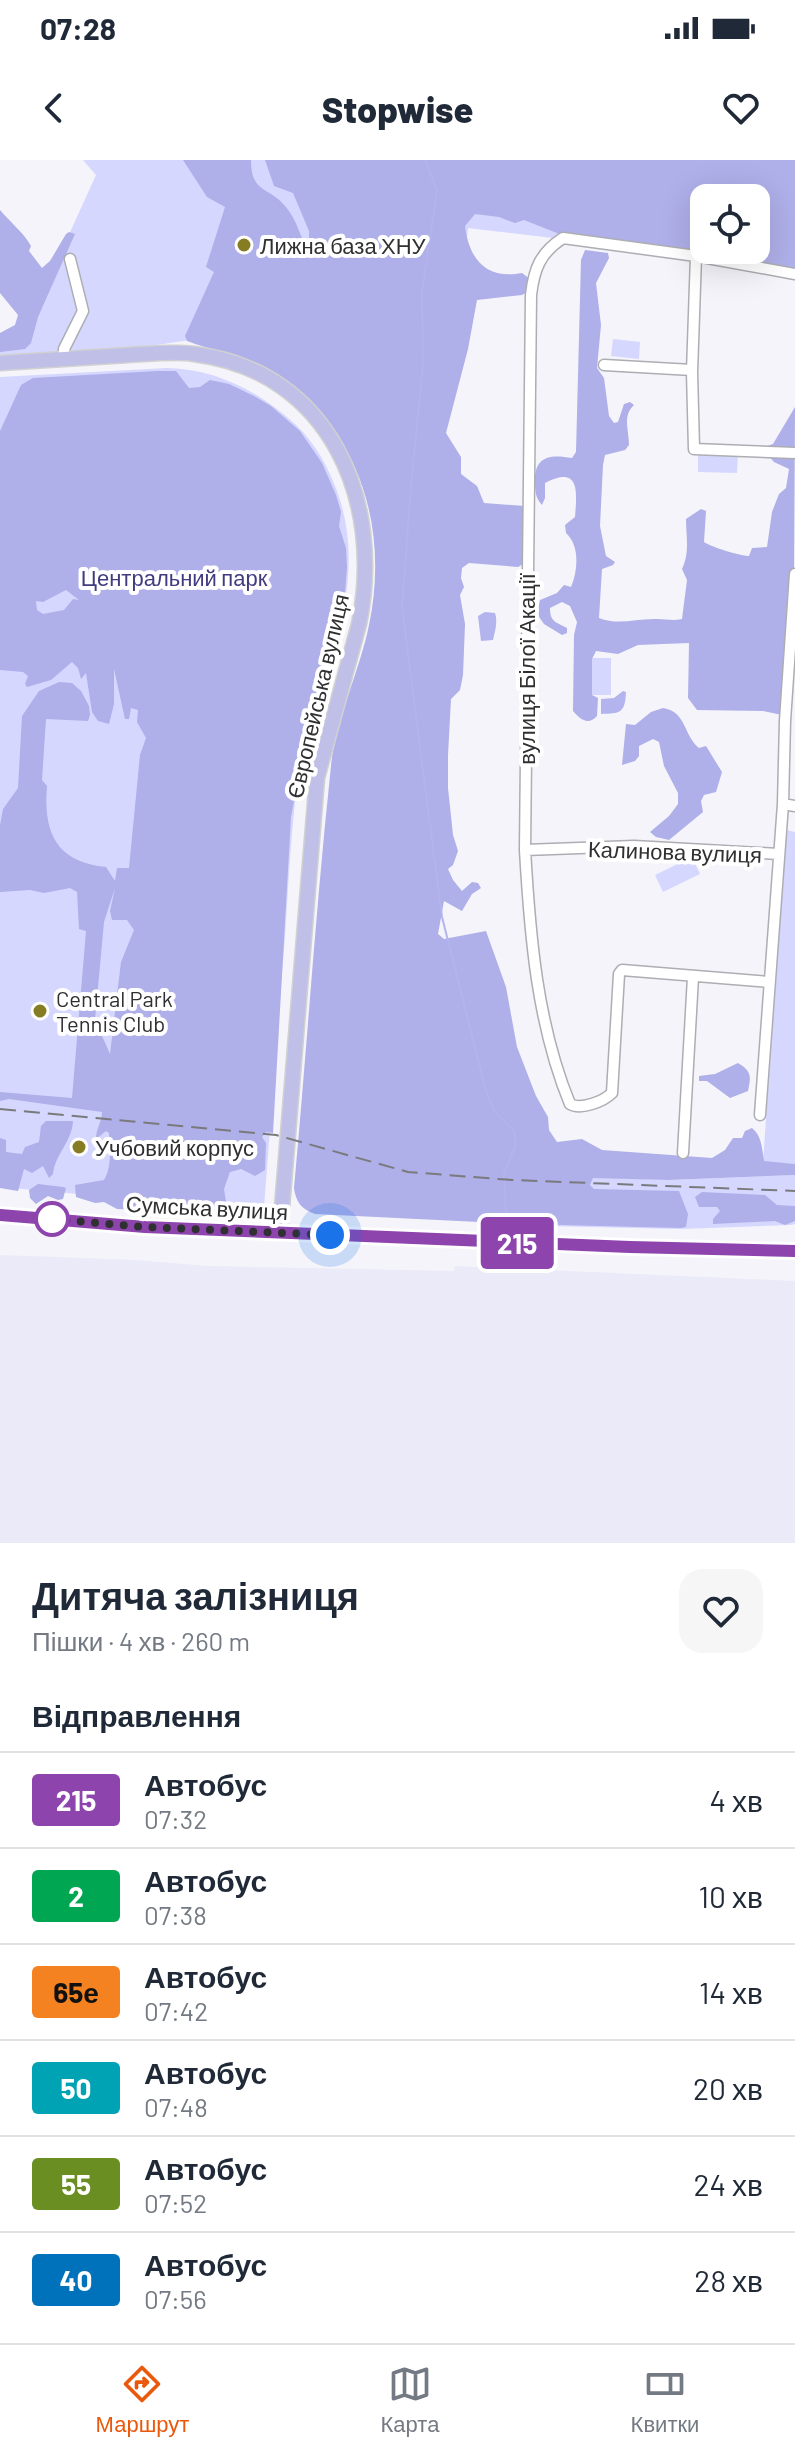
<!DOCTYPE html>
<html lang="uk">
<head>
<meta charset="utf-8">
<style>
	:root { --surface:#fff; --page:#f6f6f7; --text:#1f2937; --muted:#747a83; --line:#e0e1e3; --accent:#ea580c }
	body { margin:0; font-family:Barlow,sans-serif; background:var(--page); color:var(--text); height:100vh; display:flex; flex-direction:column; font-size:30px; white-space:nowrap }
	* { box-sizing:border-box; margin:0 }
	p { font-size:26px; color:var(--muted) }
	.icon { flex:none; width:44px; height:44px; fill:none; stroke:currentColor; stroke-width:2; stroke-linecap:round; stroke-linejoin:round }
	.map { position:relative; height:1383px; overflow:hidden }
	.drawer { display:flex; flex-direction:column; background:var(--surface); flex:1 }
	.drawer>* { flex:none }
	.badge { padding:0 16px; border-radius:6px; font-size:28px; line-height:52px }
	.tools { position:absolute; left:690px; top:24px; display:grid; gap:16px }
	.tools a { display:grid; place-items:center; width:80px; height:80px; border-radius:16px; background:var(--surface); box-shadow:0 8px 32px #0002; font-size:40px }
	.you { position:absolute; width:40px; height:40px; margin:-20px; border:6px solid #fff; border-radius:50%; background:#1a73e8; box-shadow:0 0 0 12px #1a73e833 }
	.map>.badge { position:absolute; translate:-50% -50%; box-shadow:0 0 0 4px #fff }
	h2 { padding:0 32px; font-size:30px; line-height:72px }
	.round { display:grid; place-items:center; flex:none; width:84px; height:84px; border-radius:24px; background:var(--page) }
	.overview { display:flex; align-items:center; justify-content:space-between; height:136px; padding:0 32px }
	h1 { font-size:38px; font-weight:800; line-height:60px }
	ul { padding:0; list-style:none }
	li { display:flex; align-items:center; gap:24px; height:96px; padding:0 32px; border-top:2px solid var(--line) }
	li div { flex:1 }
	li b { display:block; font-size:30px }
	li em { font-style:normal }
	li .badge { min-width:88px; font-weight:700; text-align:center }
	.status { display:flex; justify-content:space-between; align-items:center; height:56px; padding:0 40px; background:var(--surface); direction:ltr }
	.status svg { height:22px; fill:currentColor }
	header { display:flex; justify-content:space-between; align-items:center; height:104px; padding:0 32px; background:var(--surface); font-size:36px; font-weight:800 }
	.tab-bar { display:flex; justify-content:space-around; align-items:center; height:112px; border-top:2px solid var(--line); background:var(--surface); font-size:22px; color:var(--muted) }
	.tab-bar a { display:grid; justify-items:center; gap:4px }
	.tab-bar .selected { color:var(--accent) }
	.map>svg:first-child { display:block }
	.built { fill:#eaeaf8 }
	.green { fill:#d5d7ff; fill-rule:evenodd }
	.forest { fill:#afafe9; fill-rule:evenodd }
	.water { fill:#b3b4ed }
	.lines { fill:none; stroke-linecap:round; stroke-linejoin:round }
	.stream { stroke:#b3b4ed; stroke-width:2 }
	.minor-casing { stroke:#adaeb3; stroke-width:13 }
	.major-casing { stroke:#d1d1d2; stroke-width:17 }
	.minor { stroke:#fff; stroke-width:10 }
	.major { stroke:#bfbfe8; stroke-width:14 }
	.rail { stroke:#7a7a7d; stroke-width:2; stroke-dasharray:16 8; stroke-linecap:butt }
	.line-casing { stroke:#fff; stroke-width:18 }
	.line { stroke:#8e44ad; stroke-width:12 }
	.walk { stroke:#303032; stroke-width:8; stroke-dasharray:0 14.4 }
	.poi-dot { fill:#857c23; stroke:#fff; stroke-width:3 }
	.stop-dot { fill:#fff; stroke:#8e44ad; stroke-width:4 }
	.labels { text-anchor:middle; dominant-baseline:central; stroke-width:8; stroke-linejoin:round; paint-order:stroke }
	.poi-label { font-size:22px; fill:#303032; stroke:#fff; text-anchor:start }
	.park-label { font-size:22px; fill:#413b7f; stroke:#fff }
	.street-label { font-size:22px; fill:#303032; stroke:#fff }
</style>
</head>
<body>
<div class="status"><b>07:28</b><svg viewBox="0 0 49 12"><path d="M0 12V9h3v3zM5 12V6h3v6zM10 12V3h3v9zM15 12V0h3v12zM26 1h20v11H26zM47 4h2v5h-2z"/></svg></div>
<header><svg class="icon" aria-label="back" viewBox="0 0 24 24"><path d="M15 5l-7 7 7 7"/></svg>Stopwise<svg class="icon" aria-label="heart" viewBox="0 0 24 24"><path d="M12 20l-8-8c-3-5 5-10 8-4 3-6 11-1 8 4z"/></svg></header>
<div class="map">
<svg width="795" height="1383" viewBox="0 0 795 1383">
	<rect width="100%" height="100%" fill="#f4f4fa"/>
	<path class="built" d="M 0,1095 L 135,1100 L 208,1106 L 454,1111 L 455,1106 L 795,1121 L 795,1383 L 0,1383 Z"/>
	<path class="green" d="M 83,0 L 795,0 L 795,110 L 732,99 L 468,68 L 450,230 L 236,173 L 64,199 L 0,203 L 0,184 L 32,156 L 96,15 ZM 704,38 L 756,38 L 756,90 L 704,90 Z
		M 613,179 L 640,182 L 639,199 L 611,196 Z
		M 167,208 C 213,209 252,228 287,257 C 310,276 324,298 335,326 C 378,433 307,537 295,643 C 290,687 288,732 285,776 C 278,866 271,956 264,1047 L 133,1039 L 0,1027 L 0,217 Z
		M 698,293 L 738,294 L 737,313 L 698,312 Z
		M 592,498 L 611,498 L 611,535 L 592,535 Z
		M 786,670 L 795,672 L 795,1004 L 763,1002 Z
		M 692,697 L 700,714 L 663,732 L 655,715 Z
		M 795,1015 L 795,1064 L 791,1065 L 680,1069 L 500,1065 L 593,1029 L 590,1025 L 593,1017 L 668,1020 Z"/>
	<path class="forest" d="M 183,0 L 251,0 C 251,34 269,26 286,47 C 297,60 301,79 309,93 L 309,71 L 293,33 L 274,26 L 265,0 L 795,0 L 795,110 L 567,77 L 524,60 L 515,63 L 499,57 L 475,54 L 465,66 C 469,99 486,120 522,113 L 530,119 L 527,132 L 522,135 L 477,140 L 468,189 L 446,273 L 461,297 L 461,314 L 477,326 L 484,343 L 525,346 L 523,404 L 518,407 L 469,403 L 462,408 L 461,418 L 464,427 L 460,435 L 465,464 L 463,515 L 460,530 L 451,539 L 448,595 L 448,628 L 453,675 L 458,691 L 453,705 L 448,709 L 453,720 L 462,731 L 472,722 L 478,723 L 481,728 L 472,734 L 462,751 L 444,741 L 438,774 L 444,779 L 486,771 L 506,827 L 517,887 L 536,936 L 548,957 L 549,970 L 557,982 L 582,979 L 602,990 L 712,998 L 725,990 L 733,978 L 742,978 L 745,971 L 752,968 C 762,976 762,989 764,1001 L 795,1004 L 795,1015 L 668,1020 L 593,1018 L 590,1025 L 594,1029 L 679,1031 L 688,1054 L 686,1067 L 680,1068 L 521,1064 L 315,1054 C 301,1049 296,1042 294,1028 C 307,887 316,746 331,606 C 335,562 360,510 369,465 C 390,365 358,262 266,209 C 239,193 215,192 187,181 L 185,176 L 214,112 L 206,107 L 225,47 L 207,37 ZM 704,38 L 756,38 L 756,90 L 704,90 Z
		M 0,50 C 10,62 24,73 31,86 L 29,91 L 42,108 L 50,101 L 66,74 L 69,72 L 75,74 L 38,157 L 31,183 L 25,189 L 0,192 L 0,173 L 15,165 L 18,155 L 0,133 Z
		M 585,90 L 608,93 L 609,98 L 596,123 L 601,165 L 597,208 L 604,218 L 609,256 L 614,263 L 618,262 L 624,244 L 630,242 L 634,245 C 622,256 629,270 629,285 L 625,290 L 605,295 L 603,305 L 600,366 L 606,396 L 615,402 L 613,405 L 602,409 L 599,458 C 619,466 637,458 657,459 C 666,459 673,461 682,459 L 687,420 L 682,409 C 690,392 686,377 686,359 L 701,349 L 706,351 L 704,382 C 711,387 741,396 749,396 L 752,388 L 767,387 L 772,352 L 779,334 L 786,328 L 789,309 L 774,302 L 761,288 L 773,284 L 795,247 L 794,417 L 782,555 L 763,551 L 697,550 L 688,538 L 689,483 L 638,485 L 618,494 L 596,491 L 592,499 L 592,535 L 598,538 L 597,556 C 588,566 580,559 573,551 L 574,475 L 577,462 L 570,446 L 562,442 L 550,448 C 550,462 556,462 567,468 L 567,473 L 562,475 L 544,464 L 537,454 L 540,440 L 557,433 L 564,425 L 571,427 C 578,410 580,386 566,373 L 565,365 L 575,357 C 577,331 580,305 545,323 L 545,338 L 542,345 C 536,338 536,335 535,327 C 533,299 545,293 572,298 L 576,292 L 581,100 Z
		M 157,211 L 176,211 L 189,228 L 200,227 L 210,220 L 229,224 L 254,236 L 271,246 L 300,271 L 322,303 L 336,335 L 341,352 L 339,366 L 346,388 L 347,407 L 344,447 L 310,555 L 291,657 L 273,973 L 266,972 L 262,977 L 266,983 L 265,1010 L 255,1016 L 241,1009 L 230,1012 L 224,1029 L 226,1042 L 223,1050 L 203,1052 L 117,1049 L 104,1042 L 95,1043 L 76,1037 L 75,1025 L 104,1020 C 112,1007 110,988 109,973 L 106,971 L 96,979 C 96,968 102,962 102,952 L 9,939 L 0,941 L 0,932 L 72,938 L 86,771 L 79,769 L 77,732 L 70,728 L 44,733 L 30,730 L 0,732 L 0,665 L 3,649 L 18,628 L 22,556 L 39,531 L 59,522 L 72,523 L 81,531 L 89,546 L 90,555 L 88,561 L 46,559 L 42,620 L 47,626 C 43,674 57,702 106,707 L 115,721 L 117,708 L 129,708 L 140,595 L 146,578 L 137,562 L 138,550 L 131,548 L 129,559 L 125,559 L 114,509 L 114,544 L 109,564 L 98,561 L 92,552 L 86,513 L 81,519 L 78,508 L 72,502 L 51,520 L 27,527 L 25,524 L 28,516 L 23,512 L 0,510 L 0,271 L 21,225 L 33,218 ZM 66,430 L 79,440 L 73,439 L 64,450 L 43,454 L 37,450 L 36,441 L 43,442 ZM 115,728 L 110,751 L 112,760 L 127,760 L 134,770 L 121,802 L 110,894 L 95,860 L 104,762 Z
		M 663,548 C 687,552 683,575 699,588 L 706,586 L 722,612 L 716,632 L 704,635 L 701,641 L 703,652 L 669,680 L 656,677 L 650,672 L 669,656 L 678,644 L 678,633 L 664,606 L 659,582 L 653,579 L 639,586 L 639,596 L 635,601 L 622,605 L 626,564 L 635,565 L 651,552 Z
		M 738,903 C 752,911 751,917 748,931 L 730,938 L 707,921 L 699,921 L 699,916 L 715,914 Z
		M 46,961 L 73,961 C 72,982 55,994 53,1014 L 49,1018 L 43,1006 L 32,1013 L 24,1009 L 18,1031 L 0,1028 L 0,978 L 6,980 L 6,992 L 22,994 L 25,987 L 39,982 L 41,966 Z
		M 38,1024 L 63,1027 L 66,1028 L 63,1039 L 58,1040 L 48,1036 L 36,1044 L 30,1038 L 29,1030 Z
		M 702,1032 L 765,1035 L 777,1045 L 795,1046 L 795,1061 L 785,1065 L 775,1061 L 713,1064 L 713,1059 L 720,1051 L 717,1047 L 699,1047 L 695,1037 Z"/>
	<path class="water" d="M 485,452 L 495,453 C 498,462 495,471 493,480 L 481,481 L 478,456 Z
		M 623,531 L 626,532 C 625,554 620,553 601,554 L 601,539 L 614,538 Z"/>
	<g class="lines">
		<path class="stream" d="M 425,0 L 437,30 L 422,132 L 423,205 L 411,325 L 402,448 L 442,757 L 486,931 L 495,952 L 514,971 L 516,984 L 504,1013 L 506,1055"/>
		<g class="minor-casing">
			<path id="minor" d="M 696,96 L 692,212 L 694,289 L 795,293
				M 64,199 L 64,189 L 83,151 L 70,99
				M 604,205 L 692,210
				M 783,644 L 795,646
				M 525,690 L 634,686 L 778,694
				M 769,822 L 622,810 L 619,814 L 612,933 C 603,942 580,950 570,944 C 537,864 530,776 525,690 L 531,135 C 534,109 540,93 563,78 L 696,96 L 795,114
				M 760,955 L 783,644 L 785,561 L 795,414
				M 683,993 L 693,817"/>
		</g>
		<g class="major-casing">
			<path id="major" d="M 0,203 C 43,200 85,198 128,195 C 149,194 173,191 194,194 C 331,211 384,342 359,464 L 317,618 L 280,1072
				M 0,1055 L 145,1067 L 630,1087 L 795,1091"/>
		</g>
		<use href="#minor" class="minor"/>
		<use href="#major" class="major"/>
		<path class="rail" d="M 0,949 L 276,975 L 408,1012 L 512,1020 L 795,1031"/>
	</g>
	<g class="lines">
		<g class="line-casing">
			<path id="line" d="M 0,1055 L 145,1067 L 630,1087 L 795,1091"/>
		</g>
		<use href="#line" class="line"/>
		<path class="walk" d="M 52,1059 L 145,1067 L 330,1075"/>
	</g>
	<g class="poi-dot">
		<circle cx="244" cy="85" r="8"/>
		<circle cx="40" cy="851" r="8"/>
		<circle cx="79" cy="987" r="8"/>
	</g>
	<circle class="stop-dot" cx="52" cy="1059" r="16"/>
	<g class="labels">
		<g class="poi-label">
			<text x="260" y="85">Лижна база ХНУ</text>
			<text x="56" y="838">Central Park<tspan x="56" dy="25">Tennis Club</tspan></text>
			<text x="95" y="987">Учбовий корпус</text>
		</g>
		<g class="park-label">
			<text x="174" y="417">Центральний парк</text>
		</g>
		<g class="street-label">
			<text transform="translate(526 509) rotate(-90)">вулиця Білої Акації</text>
			<text transform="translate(317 536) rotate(-77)">Європейська вулиця</text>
			<text transform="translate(675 691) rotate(2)">Калинова вулиця</text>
			<text transform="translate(207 1047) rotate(3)">Сумська вулиця</text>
		</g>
	</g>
</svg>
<div class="tools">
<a><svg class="icon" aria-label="locate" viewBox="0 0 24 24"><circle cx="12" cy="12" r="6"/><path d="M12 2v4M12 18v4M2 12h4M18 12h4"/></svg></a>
</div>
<div class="you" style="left:330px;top:1075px"></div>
<b class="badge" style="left:517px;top:1083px;background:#8e44ad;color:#fff">215</b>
</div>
<section class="drawer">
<div class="overview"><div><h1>Дитяча залізниця</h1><p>Пішки · 4 хв · 260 m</p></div><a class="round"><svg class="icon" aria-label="heart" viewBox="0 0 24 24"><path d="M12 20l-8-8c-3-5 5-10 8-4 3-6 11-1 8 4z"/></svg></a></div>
<h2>Відправлення</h2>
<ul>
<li><span class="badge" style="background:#8e44ad;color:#fff">215</span><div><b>Автобус</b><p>07:32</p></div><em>4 хв</em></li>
<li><span class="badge" style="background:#00a651;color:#fff">2</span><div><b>Автобус</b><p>07:38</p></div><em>10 хв</em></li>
<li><span class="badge" style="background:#f58220;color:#111">65е</span><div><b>Автобус</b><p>07:42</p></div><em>14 хв</em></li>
<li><span class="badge" style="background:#00a3b4;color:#fff">50</span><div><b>Автобус</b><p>07:48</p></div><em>20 хв</em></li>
<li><span class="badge" style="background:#6b8e23;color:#fff">55</span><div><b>Автобус</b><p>07:52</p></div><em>24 хв</em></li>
<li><span class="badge" style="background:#0072bc;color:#fff">40</span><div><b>Автобус</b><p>07:56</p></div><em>28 хв</em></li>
</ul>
</section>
<nav class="tab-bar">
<a class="selected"><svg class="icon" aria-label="directions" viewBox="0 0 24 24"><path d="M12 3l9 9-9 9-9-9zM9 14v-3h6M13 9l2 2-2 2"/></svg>Маршрут</a>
<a><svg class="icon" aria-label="map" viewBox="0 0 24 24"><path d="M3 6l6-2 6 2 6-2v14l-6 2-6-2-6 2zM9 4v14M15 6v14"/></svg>Карта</a>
<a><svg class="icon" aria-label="tickets" viewBox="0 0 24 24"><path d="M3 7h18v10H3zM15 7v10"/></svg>Квитки</a>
</nav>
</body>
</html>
